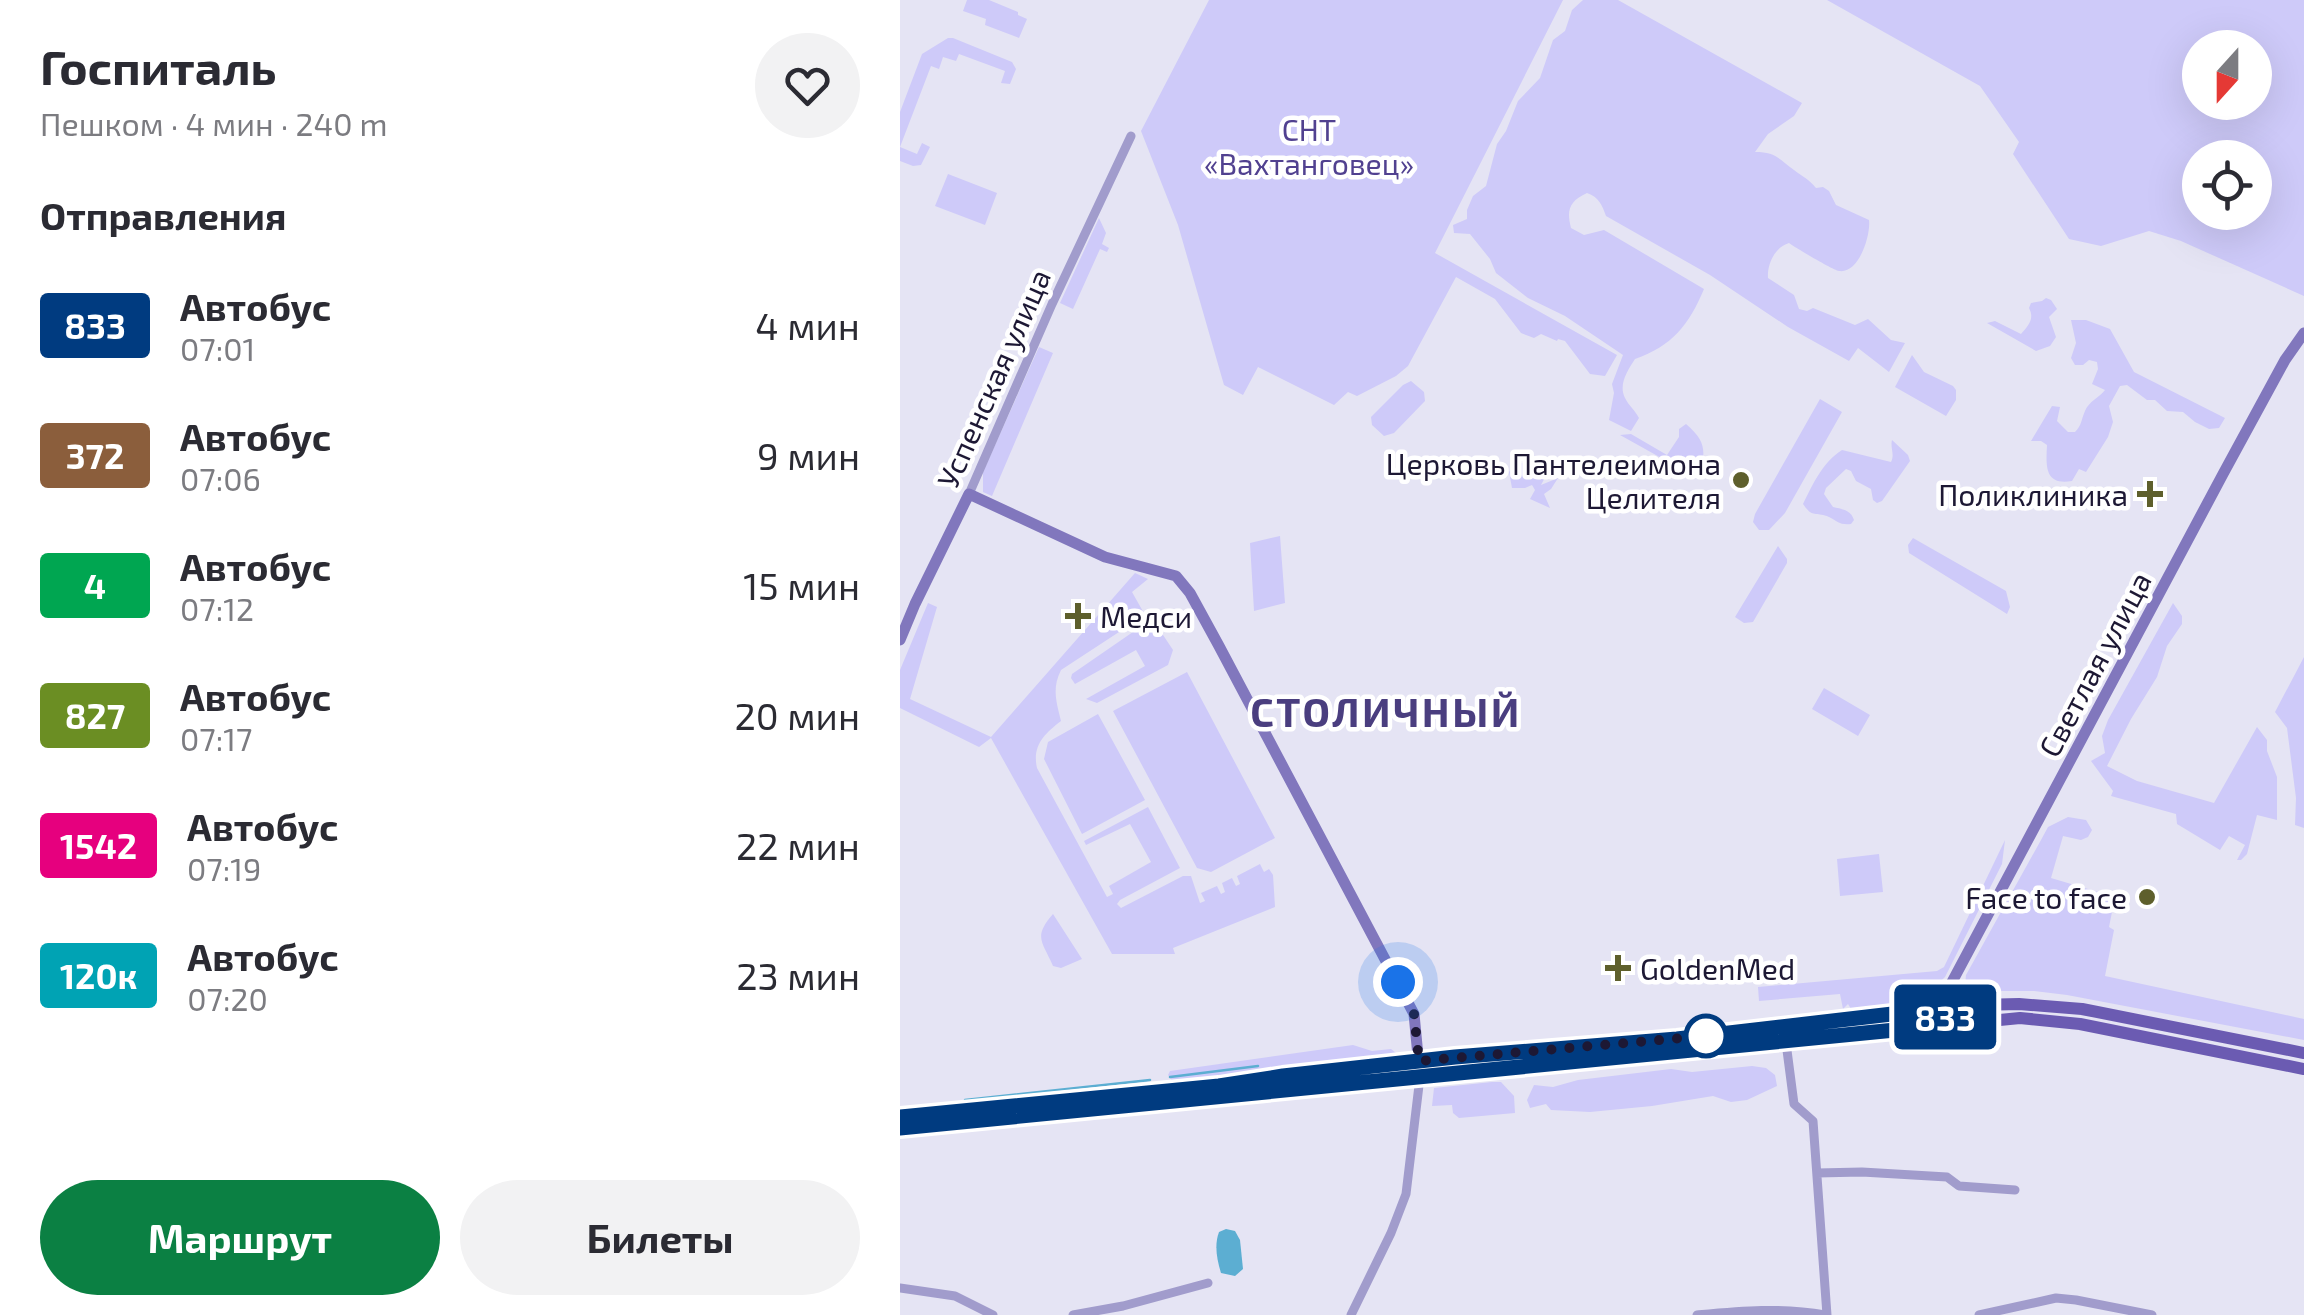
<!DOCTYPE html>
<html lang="ru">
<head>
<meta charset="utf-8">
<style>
	:root { --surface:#fff; --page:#f2f2f3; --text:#2b2b33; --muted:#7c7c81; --accent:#0b8043 }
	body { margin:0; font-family:"Exo 2",sans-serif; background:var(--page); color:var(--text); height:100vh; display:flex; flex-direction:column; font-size:38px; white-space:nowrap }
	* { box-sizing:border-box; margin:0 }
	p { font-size:32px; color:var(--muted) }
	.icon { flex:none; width:55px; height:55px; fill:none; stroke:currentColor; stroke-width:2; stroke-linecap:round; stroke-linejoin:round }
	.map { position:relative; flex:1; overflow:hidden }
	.details { display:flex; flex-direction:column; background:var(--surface); width:900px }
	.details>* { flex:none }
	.badge { padding:0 20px; border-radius:8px; font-size:35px; line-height:65px }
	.needle { width:65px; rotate:201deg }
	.buttons { position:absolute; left:1282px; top:30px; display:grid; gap:20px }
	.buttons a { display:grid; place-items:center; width:90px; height:90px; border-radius:50%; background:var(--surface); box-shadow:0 10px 40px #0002; font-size:50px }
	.you { position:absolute; width:50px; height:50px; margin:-25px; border:8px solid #fff; border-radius:50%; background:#1a73e8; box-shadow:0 0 0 15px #1a73e833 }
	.map>.badge { position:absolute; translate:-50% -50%; box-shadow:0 0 0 5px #fff }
	h2 { padding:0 40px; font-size:38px; line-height:90px }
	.round { display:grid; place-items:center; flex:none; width:105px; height:105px; border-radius:52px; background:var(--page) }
	.summary { display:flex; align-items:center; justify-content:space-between; height:170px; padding:0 40px }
	h1 { font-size:48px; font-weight:700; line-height:75px }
	.cta { display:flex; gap:20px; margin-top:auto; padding:20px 40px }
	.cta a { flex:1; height:115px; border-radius:60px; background:var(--accent); color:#fff; font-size:40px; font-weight:700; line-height:115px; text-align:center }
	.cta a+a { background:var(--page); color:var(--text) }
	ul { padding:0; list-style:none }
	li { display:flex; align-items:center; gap:30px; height:130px; padding:0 40px }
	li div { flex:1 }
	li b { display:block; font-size:38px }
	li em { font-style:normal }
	li .badge { min-width:110px; font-weight:700; text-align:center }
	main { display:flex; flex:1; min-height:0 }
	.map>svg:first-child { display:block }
	.green { fill:#cecaf9; fill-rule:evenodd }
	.water { fill:#5caed2 }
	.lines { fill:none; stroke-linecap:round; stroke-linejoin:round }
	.stream { stroke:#5caed2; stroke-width:2.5 }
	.street { stroke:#a19ccc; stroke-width:9 }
	.secondary { stroke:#8177bd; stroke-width:11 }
	.primary { stroke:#6b5bb2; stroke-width:12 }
	.line-casing { stroke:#fff; stroke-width:22 }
	.line { stroke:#003b80; stroke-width:15 }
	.walk { stroke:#1d1834; stroke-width:10; stroke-dasharray:0 18 }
	.poi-dot { fill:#5e5f2c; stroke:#fff; stroke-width:4 }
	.stop-dot { fill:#fff; stroke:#003b80; stroke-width:5 }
	.labels { text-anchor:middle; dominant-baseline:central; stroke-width:9; stroke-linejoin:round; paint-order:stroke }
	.park-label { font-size:30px; fill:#514190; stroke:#fff }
	.street-label { font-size:30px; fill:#1d1834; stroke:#fff }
	.poi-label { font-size:30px; fill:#1d1834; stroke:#fff; text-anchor:end }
	.district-label { font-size:40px; font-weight:bold; letter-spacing:2.5px; fill:#4a3e7f; stroke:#fff }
</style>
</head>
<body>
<main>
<section class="details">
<div class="summary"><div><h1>Госпиталь</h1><p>Пешком · 4 мин · 240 m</p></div><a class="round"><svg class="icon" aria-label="heart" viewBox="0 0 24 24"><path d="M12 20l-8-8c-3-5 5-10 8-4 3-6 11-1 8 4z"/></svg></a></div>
<h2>Отправления</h2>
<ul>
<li><span class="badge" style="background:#003b80;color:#fff">833</span><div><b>Автобус</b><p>07:01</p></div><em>4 мин</em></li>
<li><span class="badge" style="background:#8b5e3c;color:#fff">372</span><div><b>Автобус</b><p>07:06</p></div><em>9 мин</em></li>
<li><span class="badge" style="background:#00a651;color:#fff">4</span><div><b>Автобус</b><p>07:12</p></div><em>15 мин</em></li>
<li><span class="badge" style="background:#6b8e23;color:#fff">827</span><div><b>Автобус</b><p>07:17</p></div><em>20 мин</em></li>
<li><span class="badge" style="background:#e6007e;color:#fff">1542</span><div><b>Автобус</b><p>07:19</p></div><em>22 мин</em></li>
<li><span class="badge" style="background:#00a3b4;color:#fff">120к</span><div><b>Автобус</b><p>07:20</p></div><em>23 мин</em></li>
</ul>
<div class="cta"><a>Маршрут</a><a>Билеты</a></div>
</section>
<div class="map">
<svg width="1404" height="1315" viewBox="0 0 1404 1315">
	<rect width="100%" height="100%" fill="#e5e4f4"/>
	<path class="green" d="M 67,0 L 89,0 L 118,12 L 118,15 L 127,19 L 119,38 L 85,25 L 86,19 L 63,11 Z
		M 309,0 L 663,0 L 535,253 L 717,355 L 705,376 L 690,374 L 665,341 L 658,339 L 657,341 L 641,334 L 634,338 L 621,333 L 595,299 L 556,277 L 508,366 L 496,376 L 457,396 L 448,392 L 434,405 L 358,367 L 343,395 L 324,385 L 278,225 L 241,131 Z
		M 683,0 L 718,0 L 902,103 L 894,116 L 868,134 L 855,152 C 876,152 879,159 894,170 C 903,177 909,179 916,188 L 923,187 L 929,191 L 936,205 L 969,220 C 971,235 959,274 939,271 C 933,270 896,248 889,243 C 875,247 867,264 868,278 L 894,295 L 899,309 L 907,311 L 913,308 L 955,325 L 968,319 L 991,340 L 1005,343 L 989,372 L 958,348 L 949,361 L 888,327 L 810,275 L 706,216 C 702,205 699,197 687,193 C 670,201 666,209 671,228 L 684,235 L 704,230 L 804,289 C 789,325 772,346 735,359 C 728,370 718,384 725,398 C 729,406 735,410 739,418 L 731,431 L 709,420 L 714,393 L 712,384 L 723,355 L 665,316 L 628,298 L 596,273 L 590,259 L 570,234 L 554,233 L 553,225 L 567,219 L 567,210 L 573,196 L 586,186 L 597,144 L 606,131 L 618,101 L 640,78 L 653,40 L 665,31 L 672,10 Z
		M 927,0 L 1404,0 L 1404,296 L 1281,241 L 1249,231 L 1201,246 L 1169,239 L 1113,154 L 1119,142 L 1080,86 ZM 1300,48 L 1355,48 L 1355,102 L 1300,102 ZM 1300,158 L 1355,158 L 1355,212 L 1300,212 Z
		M 48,38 L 53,38 L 112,62 L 116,69 L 110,84 L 101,83 L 105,71 L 59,54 L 56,61 L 43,57 L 39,69 L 31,66 L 0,147 L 17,154 L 22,143 L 30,147 L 21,165 L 13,166 L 0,161 L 0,112 L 22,54 Z
		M 48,174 L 97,193 L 85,225 L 35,206 Z
		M 199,218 L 206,233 L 202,244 L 209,248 L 207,252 L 200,249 L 173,309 L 160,303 Z
		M 1146,298 L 1151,300 L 1157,309 L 1149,317 L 1156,337 L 1150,346 L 1136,351 L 1087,323 L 1095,321 L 1121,334 C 1128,326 1135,319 1129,308 L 1131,303 L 1142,301 Z
		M 1171,320 L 1186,320 L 1210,329 L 1234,372 L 1325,418 L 1319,428 L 1309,429 L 1295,422 L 1283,412 L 1267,411 L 1255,400 L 1247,400 L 1227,385 L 1220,386 L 1209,406 L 1213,422 L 1208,437 L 1186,472 L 1179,469 L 1172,481 C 1144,486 1146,465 1147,445 L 1141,441 L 1131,441 L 1152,406 L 1160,407 L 1157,421 L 1168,432 L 1175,432 C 1182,425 1181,420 1185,411 C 1189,401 1199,398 1205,390 L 1192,384 L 1198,369 L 1197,362 L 1189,360 L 1183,365 L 1175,365 L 1171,358 L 1176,343 Z
		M 139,347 L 153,353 L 92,496 L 83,492 L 83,472 Z
		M 1012,355 L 1024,372 L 1053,386 L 1056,390 L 1056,400 L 1046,416 L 995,387 Z
		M 511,381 L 524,392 L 525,401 L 494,433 L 484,436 L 472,425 L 471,417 L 503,385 Z
		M 920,399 L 942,412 L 885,513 L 869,530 L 859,530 L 853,522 L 855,514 Z
		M 786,424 C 808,443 805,452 799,479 L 720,435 L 731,434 L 767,455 L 779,437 L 779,429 Z
		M 992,440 L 1008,455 L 1010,461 L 982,501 L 977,503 L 973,500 L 971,489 L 956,481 L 951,471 L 946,469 L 926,488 L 924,494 L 933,507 C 942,509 951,510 954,520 L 951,524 C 939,525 939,522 929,517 C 916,511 913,519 903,504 C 913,484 922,463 942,450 L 991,462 C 995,454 990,448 992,440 Z
		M 633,460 L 648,465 L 650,468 L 641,485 L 658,478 L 651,489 L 644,494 L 650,508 L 630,499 L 635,490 L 632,485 L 625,488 L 612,488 L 609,472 L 617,462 L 632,465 Z
		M 380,536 L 385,603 L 354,611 L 350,543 Z
		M 1013,538 L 1106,591 L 1110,607 L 1107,614 L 1009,553 L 1008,545 Z
		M 878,546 L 887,559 L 887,563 L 853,622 L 844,623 L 835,617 Z
		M 235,573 L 248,579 L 232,592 L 245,615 L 161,670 C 152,688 156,701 161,721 C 144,734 132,746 137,768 L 207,897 L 213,894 L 209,886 L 251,862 L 230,824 L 186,845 L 184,841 L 248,807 L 280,868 L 220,900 L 217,904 L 221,908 L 283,876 L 291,876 L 300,903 L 305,901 L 301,893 L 317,886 L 321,894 L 325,892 L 322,883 L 332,878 L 336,886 L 340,884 L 337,876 L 360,864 L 364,872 L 369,869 L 373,875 L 375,907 L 273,948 L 275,954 L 212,954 L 91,738 L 79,747 L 0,708 L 0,670 L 28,603 L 37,607 L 10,699 L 91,737 Z
		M 1273,603 L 1282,616 L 1282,624 L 1267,646 L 1257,677 L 1231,719 L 1207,766 L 1237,781 L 1314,803 L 1357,727 L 1367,740 L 1367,751 L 1377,777 L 1377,820 L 1357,815 L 1347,854 L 1341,860 L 1337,860 L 1345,845 L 1329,836 L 1320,850 L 1277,824 L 1276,814 L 1211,796 L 1213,791 L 1191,761 L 1205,753 L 1202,736 L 1208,720 Z
		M 251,622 L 257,626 L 273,650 L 268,665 L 197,703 L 186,699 L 245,666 L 236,650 L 175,684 L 171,678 L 172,674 L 246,623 Z
		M 1404,657 L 1404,828 L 1395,825 L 1396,798 L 1387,728 L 1375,712 Z
		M 287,672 L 375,838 L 311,872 L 297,868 L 213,711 Z
		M 924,688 L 970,715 L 958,736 L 912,709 Z
		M 198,714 L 245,800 L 182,834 L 144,759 L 148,742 Z
		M 1168,817 L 1186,820 L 1192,830 L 1188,837 L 1181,840 L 1163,836 L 1151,878 L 1215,897 L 1209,927 L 1214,930 L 1205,976 L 1404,1019 L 1404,1040 L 1167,995 L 1134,991 L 1073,991 C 1066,986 1065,982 1066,975 L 1141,840 L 1148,827 Z
		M 1105,840 L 1102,864 L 1045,977 C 1018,1006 987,1003 951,1009 L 948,1004 L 943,1009 L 940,994 L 859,1001 L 858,987 L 1037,971 L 1044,967 Z
		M 979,854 L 983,892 L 940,896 L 937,859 Z
		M 153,914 L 182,959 L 161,968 L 153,966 C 142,941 133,937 153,914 Z
		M 453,1045 L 472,1051 L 491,1049 L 496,1053 L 496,1058 L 273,1082 L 268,1075 L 270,1071 Z
		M 852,1066 L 866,1068 L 875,1075 L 877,1086 L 847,1100 L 831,1102 L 813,1096 L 752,1106 L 690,1112 L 651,1110 L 646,1104 L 630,1108 L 627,1100 L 634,1085 L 653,1087 L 678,1080 L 771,1069 L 792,1072 Z
		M 592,1082 L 601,1082 L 614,1096 L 615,1113 L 559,1118 L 553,1113 L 552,1105 L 532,1106 L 534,1088 Z"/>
	<path class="water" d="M 326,1229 L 335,1231 L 340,1240 L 343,1269 L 335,1276 L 321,1273 C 317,1260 314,1245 319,1232 Z"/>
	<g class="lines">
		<path class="stream" d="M 270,1077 L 358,1066
			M 65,1100 L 250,1080"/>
		<path class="street" d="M 69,494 L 152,304 L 231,136
			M 885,1035 L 894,1104 L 913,1121 L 927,1315
			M 917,1173 L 962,1172 L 1047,1177 L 1059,1186 L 1115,1190
			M 0,1288 L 55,1296 L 93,1315
			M 173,1315 L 223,1306 L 308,1283
			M 451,1315 L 491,1233 L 506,1194 L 520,1077
			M 797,1315 C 840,1311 881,1307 925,1315
			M 1079,1315 L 1156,1298 L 1176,1300 L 1252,1315"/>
		<path class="secondary" d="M 0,640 L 15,604 L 69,494 L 205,557 L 276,576 L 290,593 L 319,646 L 514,1014 L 520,1077
			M 1045,1016 L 1044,997 L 1323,474 L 1385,360 L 1404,333"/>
		<path class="primary" d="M 0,1117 L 319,1087 L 383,1076 L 555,1057 L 721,1045 L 1078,1005 L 1119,1004 L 1182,1009 L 1404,1053
			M 0,1128 L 1120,1018 L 1180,1024 L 1404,1069"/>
	</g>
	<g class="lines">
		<g class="line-casing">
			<path id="line" d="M 0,1117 L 319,1086 L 383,1076 L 555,1057 L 777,1039 L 1044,1008 L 1046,1025 L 0,1128"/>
		</g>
		<use href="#line" class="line"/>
		<path class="walk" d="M 498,982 L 514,1014 L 519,1061 L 806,1036"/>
	</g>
	<g class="poi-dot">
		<circle cx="841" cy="480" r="10"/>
		<path d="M1245 479h10v10h10v10h-10v10h-10v-10h-10v-10h10z"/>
		<path d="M173 601h10v10h10v10h-10v10h-10v-10h-10v-10h10z"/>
		<circle cx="1247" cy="897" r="10"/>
		<path d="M713 953h10v10h10v10h-10v10h-10v-10h-10v-10h10z"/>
	</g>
	<circle class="stop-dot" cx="806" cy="1036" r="20"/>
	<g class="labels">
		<g class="park-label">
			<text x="409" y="129">СНТ<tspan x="409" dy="34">«Вахтанговец»</tspan></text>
		</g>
		<g class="street-label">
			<text transform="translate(93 378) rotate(-66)">Успенская улица</text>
			<text transform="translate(1194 664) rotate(-62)">Светлая улица</text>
		</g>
		<g class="poi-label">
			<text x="821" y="463">Церковь Пантелеимона<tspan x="821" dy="34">Целителя</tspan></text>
			<text x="1228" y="494">Поликлиника</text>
			<text x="200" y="616" text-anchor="start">Медси</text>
			<text x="1227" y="897">Face to face</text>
			<text x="740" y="968" text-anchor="start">GoldenMed</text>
		</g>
		<g class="district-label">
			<text x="486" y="711">СТОЛИЧНЫЙ</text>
		</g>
	</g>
</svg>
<div class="buttons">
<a><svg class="needle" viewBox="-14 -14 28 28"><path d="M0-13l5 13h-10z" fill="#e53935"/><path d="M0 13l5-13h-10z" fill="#7c7c81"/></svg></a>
<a><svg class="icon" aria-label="locate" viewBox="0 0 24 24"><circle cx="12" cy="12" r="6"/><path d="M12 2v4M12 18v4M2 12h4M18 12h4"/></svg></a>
</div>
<div class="you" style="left:498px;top:982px"></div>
<b class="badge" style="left:1045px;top:1017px;background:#003b80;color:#fff">833</b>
</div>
</main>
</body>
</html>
